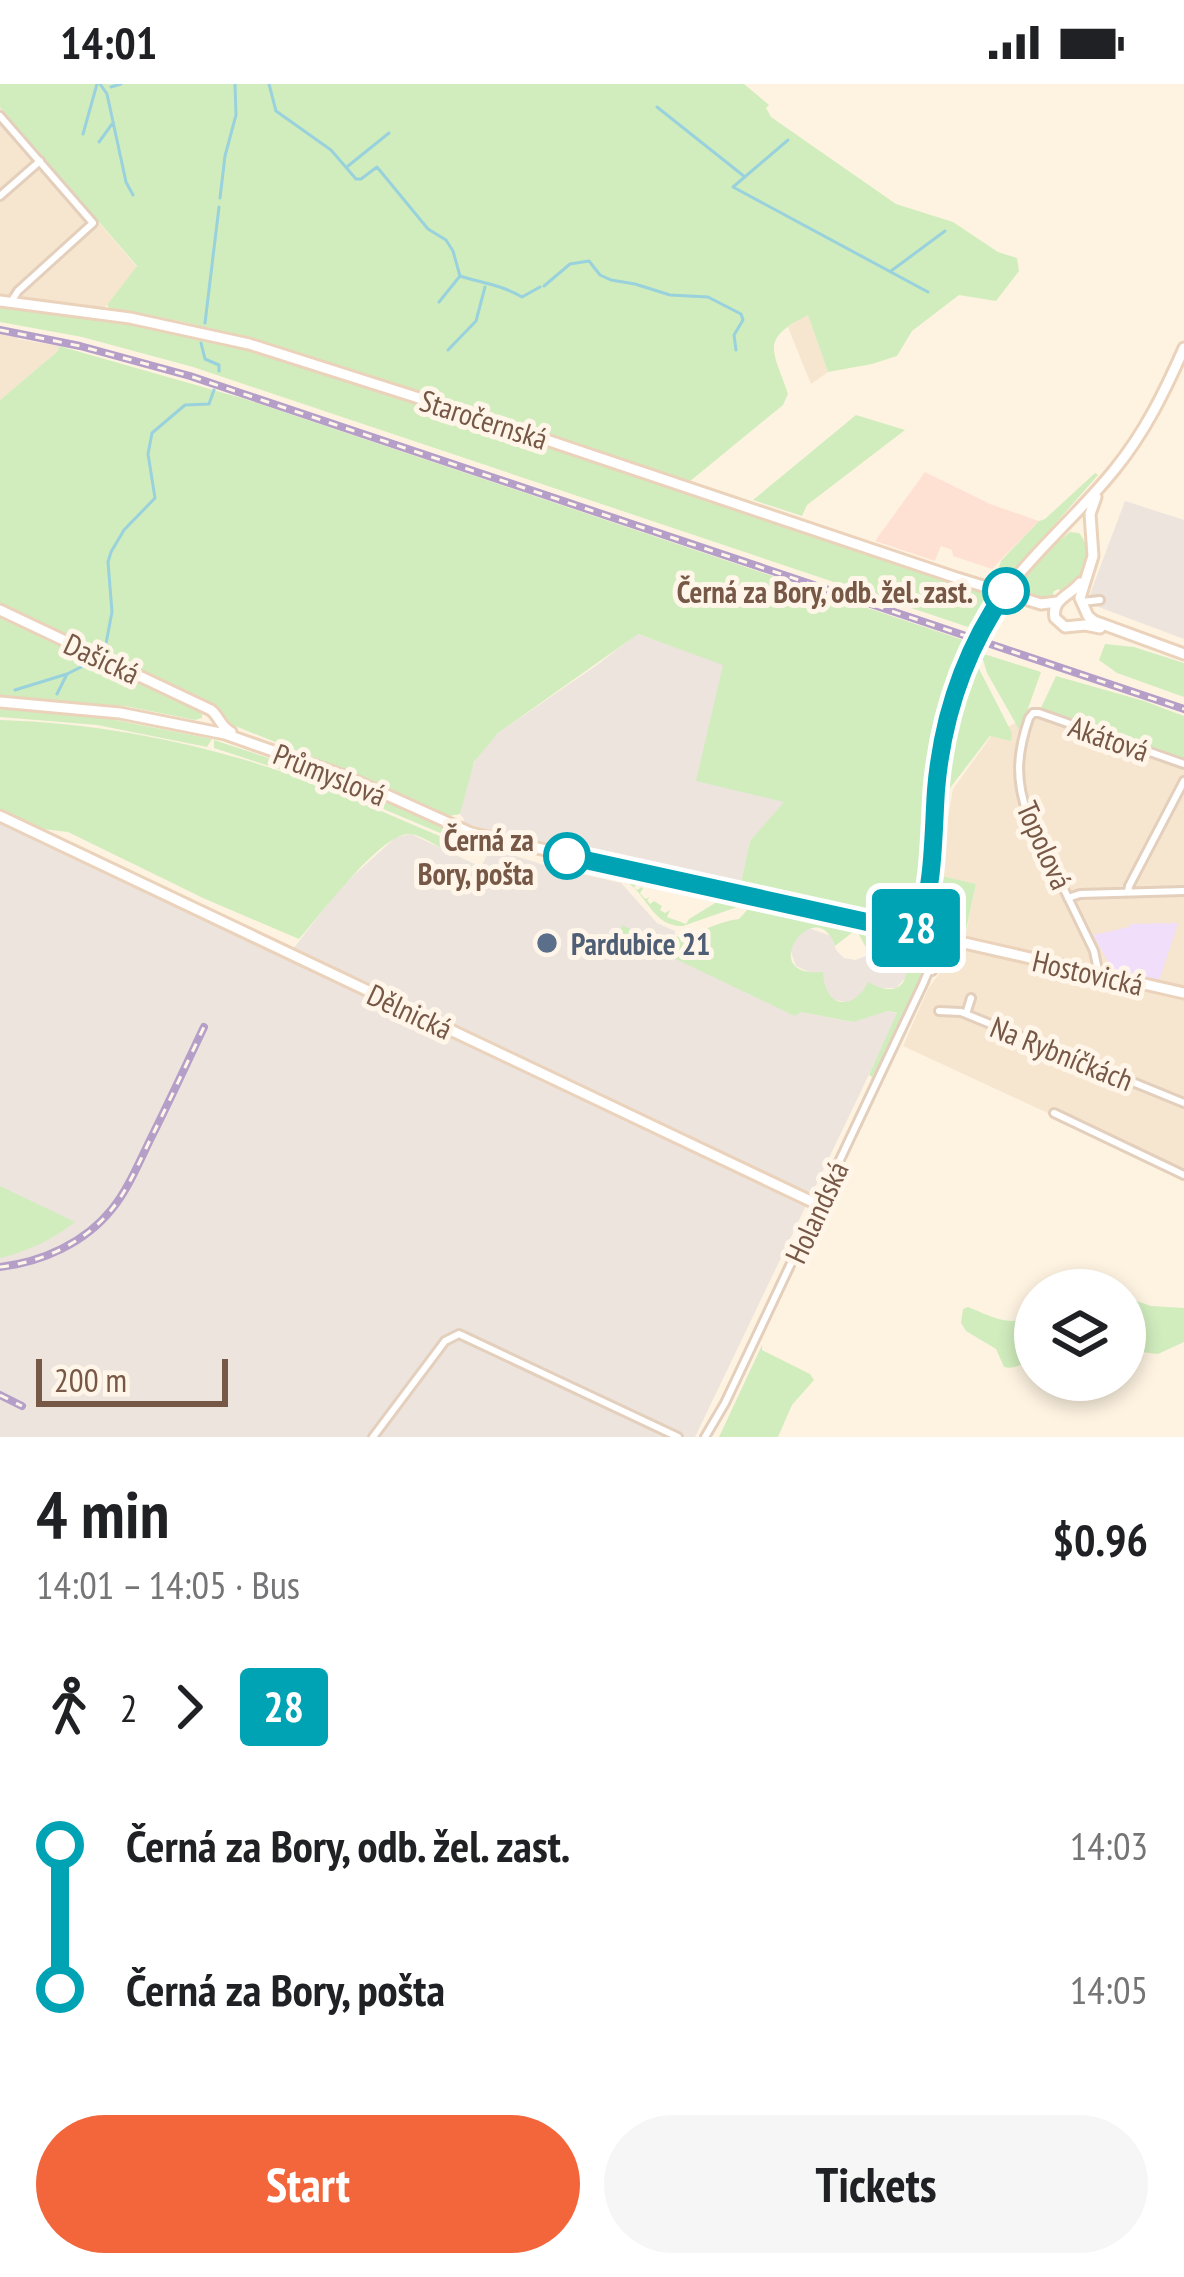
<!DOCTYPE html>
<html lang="en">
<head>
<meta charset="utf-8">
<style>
	:root { --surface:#fff; --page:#f6f6f6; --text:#202124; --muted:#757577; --accent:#f3663b }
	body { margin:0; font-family:"PT Sans Narrow",sans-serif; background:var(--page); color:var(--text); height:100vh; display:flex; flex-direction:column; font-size:45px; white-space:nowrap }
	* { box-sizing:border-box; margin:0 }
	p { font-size:39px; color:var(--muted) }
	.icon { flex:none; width:66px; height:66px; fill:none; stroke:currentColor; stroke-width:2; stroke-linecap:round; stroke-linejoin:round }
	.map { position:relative; height:1353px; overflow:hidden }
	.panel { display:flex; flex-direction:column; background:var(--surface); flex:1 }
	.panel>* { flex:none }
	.badge { padding:0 24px; border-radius:9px; font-size:42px; line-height:78px }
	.controls { position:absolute; left:1014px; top:1185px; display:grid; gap:24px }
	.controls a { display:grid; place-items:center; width:132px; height:132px; border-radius:50%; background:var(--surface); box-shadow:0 6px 18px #0003; font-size:60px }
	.scale { position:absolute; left:36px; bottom:30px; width:192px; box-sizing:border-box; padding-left:12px; border:6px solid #775846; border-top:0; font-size:33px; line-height:42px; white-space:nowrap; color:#775846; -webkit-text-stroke:9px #fff6e9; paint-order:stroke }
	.map>.badge { position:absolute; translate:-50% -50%; box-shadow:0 0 0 6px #fff }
	.legs { display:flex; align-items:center; gap:18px; height:132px; padding:0 36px; font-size:39px }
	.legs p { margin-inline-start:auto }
	.headline { display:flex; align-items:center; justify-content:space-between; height:204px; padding:0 36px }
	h1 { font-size:66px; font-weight:800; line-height:90px }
	.cta { display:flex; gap:24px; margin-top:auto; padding:24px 36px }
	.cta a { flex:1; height:138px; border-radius:72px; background:var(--accent); color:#fff; font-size:48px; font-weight:800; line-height:138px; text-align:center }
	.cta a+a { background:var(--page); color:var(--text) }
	ul { padding:0 36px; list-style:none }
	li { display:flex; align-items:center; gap:42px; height:144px; font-size:45px }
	li i { display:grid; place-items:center; width:18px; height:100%; margin:0 15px; background:currentColor }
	li i::after { content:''; width:30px; height:30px; margin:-15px; border:9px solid; border-radius:50%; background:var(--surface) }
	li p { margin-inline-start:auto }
	li:first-child i { background:linear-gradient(#0000 50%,currentColor 0) }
	li:last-child i { background:linear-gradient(currentColor 50%,#0000 0) }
	.status { display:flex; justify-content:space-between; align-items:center; height:84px; padding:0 60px; background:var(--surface); direction:ltr }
	.status svg { height:33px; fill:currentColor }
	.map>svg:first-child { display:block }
	.residential { fill:#f6e5cf }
	.commercial { fill:#ffe1d4 }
	.industrial { fill:#ece4dd }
	.education { fill:#f0defa }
	.green { fill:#d1edbe }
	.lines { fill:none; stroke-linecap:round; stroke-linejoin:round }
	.stream { stroke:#99d1dc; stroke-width:3 }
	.street-casing { stroke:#e3cfbc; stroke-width:12 }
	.secondary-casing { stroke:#ebd2bb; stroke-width:15 }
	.street { stroke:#fff; stroke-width:6 }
	.secondary { stroke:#fff; stroke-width:9 }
	.rail-casing { stroke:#b59fc8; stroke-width:8 }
	.rail { stroke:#fff6e9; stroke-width:3; stroke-dasharray:9; stroke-linecap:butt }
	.secondary-bridge-casing { stroke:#ebd2bb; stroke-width:15; stroke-linecap:butt }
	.secondary-bridge { stroke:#fff; stroke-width:9 }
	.line-1-casing { stroke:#fff; stroke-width:27 }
	.line-1 { stroke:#00a3b4; stroke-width:18 }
	.stop-1-dot { fill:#fff; stroke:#00a3b4; stroke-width:6 }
	.service-dot { fill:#5c6f8a; stroke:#fff6e9; stroke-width:4.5 }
	.labels { text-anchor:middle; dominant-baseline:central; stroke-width:10; stroke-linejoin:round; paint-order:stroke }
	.street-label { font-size:30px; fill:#775846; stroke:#fff6e9 }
	.stop-label { font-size:30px; font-weight:bold; fill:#775846; stroke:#fff6e9; text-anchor:end }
	.service-label { font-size:30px; font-weight:bold; fill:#4e5e75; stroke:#fff6e9; text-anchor:start }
</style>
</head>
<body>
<div class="status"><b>14:01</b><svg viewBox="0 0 49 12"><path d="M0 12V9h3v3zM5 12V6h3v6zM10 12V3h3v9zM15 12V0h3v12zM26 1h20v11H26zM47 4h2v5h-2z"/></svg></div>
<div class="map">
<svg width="1184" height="1353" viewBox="0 0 1184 1353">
	<rect width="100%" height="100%" fill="#fef3e1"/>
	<path class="residential" d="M 0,23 L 137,183 L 107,221 L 93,233 L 0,221 Z
		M 808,230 L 828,288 L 811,300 L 788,243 Z
		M 0,249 L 15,252 L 18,255 L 59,262 L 58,267 L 0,316 Z
		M 1040,626 L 1184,678 L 1184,1092 L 903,962 L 928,905 L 965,854 L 976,800 L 938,791 L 953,705 L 992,651 Z"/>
	<path class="commercial" d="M 925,388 L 990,420 L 1039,437 L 992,485 L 953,472 L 952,466 L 941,462 L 935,477 L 875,457 Z"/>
	<path class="industrial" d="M 1125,417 L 1184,436 L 1184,555 L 1096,522 L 1090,510 Z
		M 637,550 L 723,580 L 785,718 L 750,757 L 740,803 L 704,796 L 704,791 L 650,779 L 650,784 L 644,779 L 638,777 L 634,780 L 574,767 L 569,760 L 555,757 L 553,762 L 463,739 L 464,735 L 460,730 L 470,688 L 479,669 L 498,649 L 597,581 Z
		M 0,738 L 286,874 L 341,803 L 396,753 L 411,750 L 481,783 L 491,764 L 547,782 L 621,799 L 657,839 L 675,847 L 674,874 L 801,928 L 852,938 L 888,927 L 898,930 L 695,1353 L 0,1353 Z
		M 809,844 L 831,852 L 836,866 L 844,874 L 855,876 L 866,872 L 876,862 L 882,860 L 899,864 L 903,868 L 909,885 L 908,891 L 896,904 L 867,904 L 855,917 L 849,919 L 832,915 L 827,910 L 822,894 L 796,882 L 790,865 L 792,859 L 803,846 Z"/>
	<path class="education" d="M 1178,839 L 1159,897 L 1113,886 L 1093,851 L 1129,843 L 1129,840 Z"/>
	<path class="green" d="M 0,0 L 744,0 L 769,21 L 766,24 L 771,33 L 896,120 L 953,138 L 998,168 L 1017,174 L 1019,187 L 996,217 L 959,211 L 912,247 L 897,272 L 872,280 L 828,288 L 808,231 C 759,256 773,265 788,310 L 783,321 L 689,398 L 260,258 L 184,238 L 110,225 L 107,221 L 137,182 L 0,23 Z
		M 0,221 L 129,239 L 257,268 L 468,335 L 992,511 L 974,545 L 193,283 L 82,253 L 0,238 Z
		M 59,262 L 245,315 L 969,558 L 951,604 L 933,678 L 923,816 C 912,832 907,838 887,838 L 740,803 L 750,757 L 784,718 L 696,697 L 723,581 L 638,550 L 498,649 L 474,678 L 460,730 L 444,733 L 355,690 L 230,640 L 215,622 L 0,519 L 0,316 L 58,267 Z
		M 856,331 L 905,346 L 807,421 L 802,432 L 753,416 Z
		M 1095,389 L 1098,391 L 1006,496 L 1000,499 L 995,495 L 1001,477 L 1039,437 L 1045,435 Z
		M 1070,448 L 1079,449 C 1096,469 1085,497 1064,509 L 1058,505 L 1053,508 L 1054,515 L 1042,518 L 1015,503 L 1039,473 Z
		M 0,534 L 186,620 L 202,628 L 202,634 L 195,636 L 125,622 L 0,614 Z
		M 1105,560 L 1134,563 L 1184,579 L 1184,613 L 1117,589 L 1099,576 Z
		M 981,569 L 1041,588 L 1020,647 L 987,589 Z
		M 975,577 L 1012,649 L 1011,657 L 990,652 L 940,717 C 947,668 953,622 975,577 Z
		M 1056,592 L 1144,617 L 1184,632 L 1184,678 L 1040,626 Z
		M 0,625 L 100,633 L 212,655 L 207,663 L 97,641 L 0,633 Z
		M 0,636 C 98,639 196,658 289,690 C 344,710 397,734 451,757 L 445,766 C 435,761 421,751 410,750 C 382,747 318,834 299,855 L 203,814 L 68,748 L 42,745 L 0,726 Z
		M 214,656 L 342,698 L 450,747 L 453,751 L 452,754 L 324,700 L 214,664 Z
		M 553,776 L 619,788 L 638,799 L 634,803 L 637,806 L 642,803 L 643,805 L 640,809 L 645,815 L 650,813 L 647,816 L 650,820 L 654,817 L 662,822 L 660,826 L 665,829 L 670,826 L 667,833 L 686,840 L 689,835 L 720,816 L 738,815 L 743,821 L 683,842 C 652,843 647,809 624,796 C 603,784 571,783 548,778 Z
		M 938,791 L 976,800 L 965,851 L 958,850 L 956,854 L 939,849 L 934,843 Z
		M 748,825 L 853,848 L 835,862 C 816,806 753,895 823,888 C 824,923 853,929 868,898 C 929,933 908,826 869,869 L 858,849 L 893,858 L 907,871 L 923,880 L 920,898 L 874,995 L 871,997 L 872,993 L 869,991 L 897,929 L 888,927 L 853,938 L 801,928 L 795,932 L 619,848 L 622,841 L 673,865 L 674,853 C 698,851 715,838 739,835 Z
		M 0,1102 L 75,1138 C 52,1156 28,1167 0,1174 Z
		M 1125,1213 L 1151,1222 L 1184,1224 L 1184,1258 L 1158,1270 L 1125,1266 Z
		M 968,1223 C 991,1232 1014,1247 1035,1227 L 1035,1270 C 1027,1278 1016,1286 1004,1283 L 996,1265 L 966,1247 L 961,1239 L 963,1225 Z
		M 762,1261 L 762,1266 L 810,1290 L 814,1296 L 792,1321 L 778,1353 L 719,1353 Z"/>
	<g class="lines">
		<path class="stream" d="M 100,0 L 107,10 L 126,98 L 133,111
			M 269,0 L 276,27 L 331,66 L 356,95 L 361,95 L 377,83 L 428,145 L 446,156 L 453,167 L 460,192 C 482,199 502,201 522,213 L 540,203
			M 111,3 L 121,0
			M 657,23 L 745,93
			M 83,50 L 97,0
			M 788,56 L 733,103 L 928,208
			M 99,58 L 112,40
			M 348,82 L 389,49
			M 220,114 L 225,72 L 236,31 L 235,0
			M 891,187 L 945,147
			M 544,202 L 570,180 L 589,177 L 600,191 L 611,196 L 635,200 L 670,211 L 708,213 L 741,230 L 743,236 L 734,251 L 736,266
			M 439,218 L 460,192
			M 205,239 L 219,123
			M 201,259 L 205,275 L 219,281 L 219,287
			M 448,266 L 476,237 L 485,203
			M 104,570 L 112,528 L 108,478 L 111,468 L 124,446 L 155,414 L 148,370 L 152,349 L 185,321 L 209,320 L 214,306
			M 15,606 L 67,590 L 83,582 L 100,580
			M 57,610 L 67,590"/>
		<g class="street-casing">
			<path id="street" d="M 0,32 L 93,139 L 18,207 L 11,218
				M 0,112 L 40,77
				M 1082,518 L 1100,516
				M 1128,808 L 1129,802 L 1184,697
				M 1068,814 L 1080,810 L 1184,807
				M 932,887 L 943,867 L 955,861
				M 1099,891 L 1094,867 L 1028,731 C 1015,696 1017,669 1029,634 L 1033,629 L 1039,629 L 1184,680
				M 939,927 L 961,928 L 1184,1019
				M 966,930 L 971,914
				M 1054,1029 L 1184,1091
				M 373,1353 L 445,1257 L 459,1250 L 678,1353
				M 705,1353 L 725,1319 L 923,900 L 931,881 L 929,862"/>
		</g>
		<g class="secondary-casing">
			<path id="secondary" d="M 0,217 L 130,234 L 249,260 L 469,330 L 957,494 L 1041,520 L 1057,518
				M 1096,413 L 1090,430 L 1093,472 L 1080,514 L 1088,532 L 1094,537 L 1184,570
				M 1014,496 C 1046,457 1084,424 1115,385 C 1145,348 1165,307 1184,264
				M 1080,499 C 1070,512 1051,515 1055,534 L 1065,543 L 1085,541 L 1100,544
				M 0,526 L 211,626 C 220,633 220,643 231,648
				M 0,618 L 120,629 L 225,650 L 347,693 L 471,749 L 867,839 L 915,854
				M 0,732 L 819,1121
				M 930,789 L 929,840 L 938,853 L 1184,909
				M 930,791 C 937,713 940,640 971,567
				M 901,843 L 917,833 L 926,816
				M 915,854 L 922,861 L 945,861"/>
		</g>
		<use href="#street" class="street"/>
		<use href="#secondary" class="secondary"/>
		<g class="rail-casing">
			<path id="rail" d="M 0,246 L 80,262 L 190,292 L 1184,625
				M 0,1183 C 42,1178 85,1159 112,1125 C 129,1104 140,1076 152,1052 C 170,1016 187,979 204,943
				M 0,1311 L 22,1322"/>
		</g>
		<use href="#rail" class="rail"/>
		<g class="secondary-bridge-casing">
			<path id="secondary-bridge" d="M 971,567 L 990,530 L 1014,496"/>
		</g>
		<use href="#secondary-bridge" class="secondary-bridge"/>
	</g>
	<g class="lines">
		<g class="line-1-casing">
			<path id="line-1" d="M 567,772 L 867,838 L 919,844 C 934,801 933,751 936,706 C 942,634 965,566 1006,507"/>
		</g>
		<use href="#line-1" class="line-1"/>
	</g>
	<g class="stop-1-dot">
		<circle cx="1006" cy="507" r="21"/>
		<circle cx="567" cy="772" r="21"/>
	</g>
	<circle class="service-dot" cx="547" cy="859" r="12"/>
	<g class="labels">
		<g class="street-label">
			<text transform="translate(484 335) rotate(18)">Staročernská</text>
			<text transform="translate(102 574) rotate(25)">Dašická</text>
			<text transform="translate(1109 654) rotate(19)">Akátová</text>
			<text transform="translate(330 690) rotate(22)">Průmyslová</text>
			<text transform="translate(1045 761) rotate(66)">Topolová</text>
			<text transform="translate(1088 888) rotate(13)">Hostovická</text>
			<text transform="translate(410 927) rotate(25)">Dělnická</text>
			<text transform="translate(1062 969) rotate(22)">Na Rybníčkách</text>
			<text transform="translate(816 1128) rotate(-65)">Holandská</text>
		</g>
		<g class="stop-label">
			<text x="973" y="507">Černá za Bory, odb. žel. zast.</text>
			<text x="534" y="755">Černá za<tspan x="534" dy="34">Bory, pošta</tspan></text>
		</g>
		<g class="service-label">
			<text x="571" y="859">Pardubice 21</text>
		</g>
	</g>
</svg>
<div class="controls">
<a><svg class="icon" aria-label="layers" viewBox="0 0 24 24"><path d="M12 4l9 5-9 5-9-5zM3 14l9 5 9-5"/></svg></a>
</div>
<div class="scale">200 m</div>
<b class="badge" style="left:916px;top:844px;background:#00a3b4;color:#fff">28</b>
</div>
<section class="panel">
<div class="headline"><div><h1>4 min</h1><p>14:01 – 14:05 · Bus</p></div><b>$0.96</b></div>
<div class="legs"><svg class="icon" aria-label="walk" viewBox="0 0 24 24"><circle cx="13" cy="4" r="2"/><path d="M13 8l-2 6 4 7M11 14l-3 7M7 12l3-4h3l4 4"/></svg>2<svg class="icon" aria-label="forward" viewBox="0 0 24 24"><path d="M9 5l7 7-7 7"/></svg><b class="badge" style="background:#00a3b4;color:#fff">28</b></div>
<ul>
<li><i style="color:#00a3b4"></i><b>Černá za Bory, odb. žel. zast.</b><p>14:03</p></li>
<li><i style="color:#00a3b4"></i><b>Černá za Bory, pošta</b><p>14:05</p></li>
</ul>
<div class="cta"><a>Start</a><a>Tickets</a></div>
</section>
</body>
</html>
